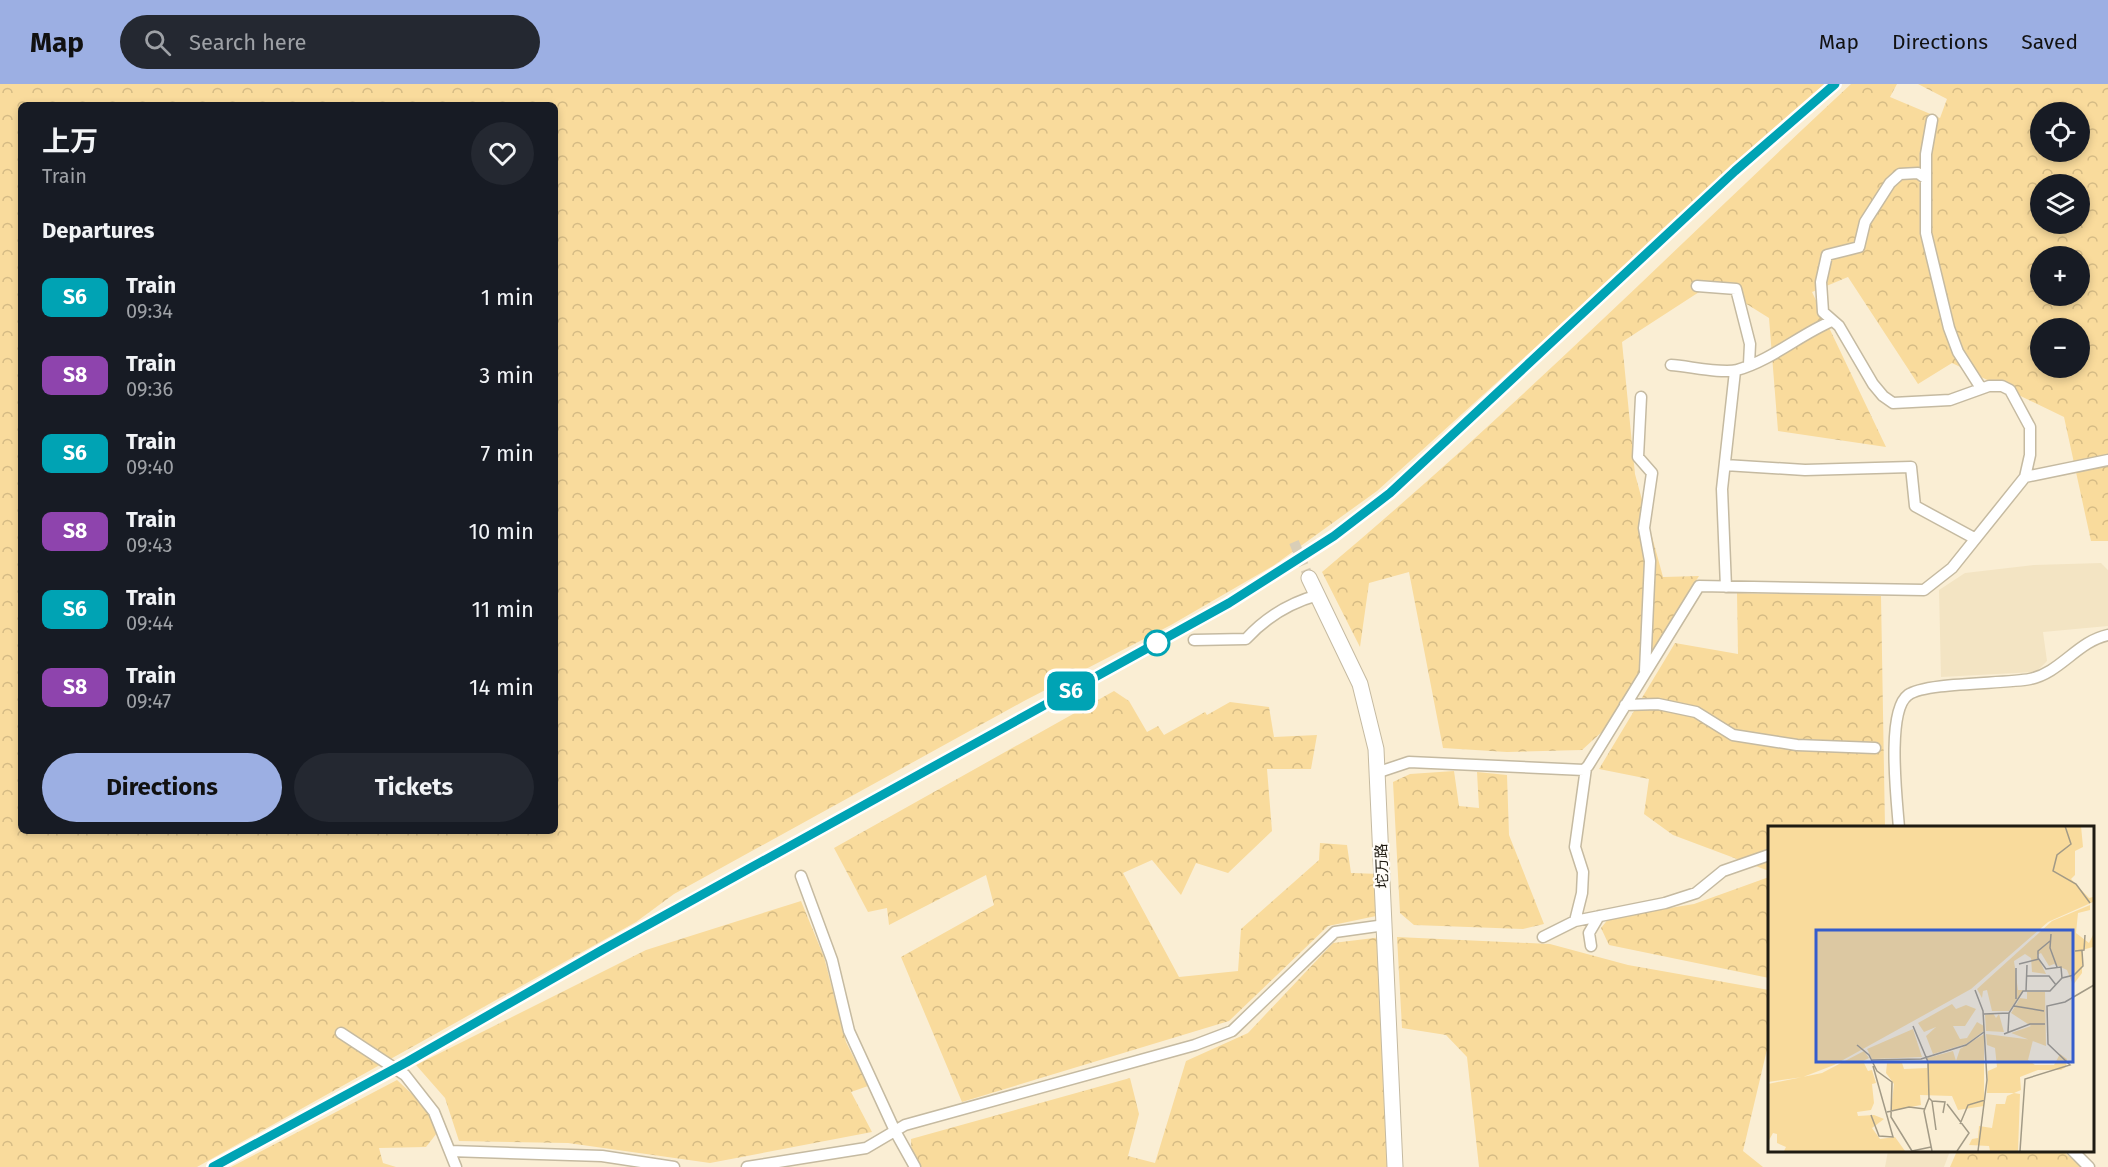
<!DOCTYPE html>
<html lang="en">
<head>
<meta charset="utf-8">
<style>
	:root { --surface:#171b24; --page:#242831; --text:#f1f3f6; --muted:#9ea1a6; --accent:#9cafe3 }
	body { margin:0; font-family:"Fira Sans","Noto Sans SC",sans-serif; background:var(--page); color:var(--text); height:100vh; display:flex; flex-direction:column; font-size:22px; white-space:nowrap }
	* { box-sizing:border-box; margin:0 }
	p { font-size:20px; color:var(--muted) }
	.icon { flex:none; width:33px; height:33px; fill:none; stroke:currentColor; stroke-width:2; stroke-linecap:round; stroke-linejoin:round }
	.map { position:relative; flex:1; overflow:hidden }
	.sheet { position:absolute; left:18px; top:18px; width:540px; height:732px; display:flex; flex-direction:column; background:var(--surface); border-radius:9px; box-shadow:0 3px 9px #0003 }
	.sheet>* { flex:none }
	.badge { padding:0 12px; border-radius:9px; font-size:21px; line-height:39px }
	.buttons { position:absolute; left:2030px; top:18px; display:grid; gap:12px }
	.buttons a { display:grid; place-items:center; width:60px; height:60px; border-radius:50%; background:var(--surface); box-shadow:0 3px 9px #0003; font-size:30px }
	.map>.badge { position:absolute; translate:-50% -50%; box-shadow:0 0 0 3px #fff }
	h2 { padding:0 24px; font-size:22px; line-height:54px }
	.round { display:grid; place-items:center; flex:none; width:63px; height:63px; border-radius:32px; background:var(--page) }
	.summary { display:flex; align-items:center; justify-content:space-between; height:102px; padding:0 24px }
	h1 { font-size:28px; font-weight:700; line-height:45px }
	.button { display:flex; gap:12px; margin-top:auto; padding:12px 24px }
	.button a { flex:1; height:69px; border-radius:36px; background:var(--accent); color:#111; font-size:24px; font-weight:700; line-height:69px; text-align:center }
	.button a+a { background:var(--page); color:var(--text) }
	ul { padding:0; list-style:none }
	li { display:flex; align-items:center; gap:18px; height:78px; padding:0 24px }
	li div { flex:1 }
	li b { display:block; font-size:22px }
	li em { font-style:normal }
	li .badge { min-width:66px; font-weight:700; text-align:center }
	header { display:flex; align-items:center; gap:36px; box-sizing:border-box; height:84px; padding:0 30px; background:var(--accent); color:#111 }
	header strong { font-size:28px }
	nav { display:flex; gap:33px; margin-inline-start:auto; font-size:21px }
	.search { width:420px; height:54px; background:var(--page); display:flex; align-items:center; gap:15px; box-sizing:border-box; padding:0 21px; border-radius:33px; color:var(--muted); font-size:22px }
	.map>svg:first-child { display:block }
	.built { fill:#f3e4c3 }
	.forest { fill:url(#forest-crowns); fill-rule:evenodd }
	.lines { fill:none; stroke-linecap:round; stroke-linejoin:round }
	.street-tunnel { stroke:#d9ceb7; stroke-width:10; stroke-dasharray:10 5; stroke-linecap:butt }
	.street-casing { stroke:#c5baa1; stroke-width:13 }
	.secondary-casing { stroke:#c5baa1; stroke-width:17 }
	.street { stroke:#fff; stroke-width:10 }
	.secondary { stroke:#fff; stroke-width:15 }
	.rail-casing { stroke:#5d5749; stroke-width:5 }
	.rail { stroke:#fffcf7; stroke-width:3; stroke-dasharray:9; stroke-linecap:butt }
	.line-casing { stroke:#fff; stroke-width:14 }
	.line { stroke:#00a3b4; stroke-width:9 }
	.stop-dot { fill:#fff; stroke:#00a3b4; stroke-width:3 }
	.labels { text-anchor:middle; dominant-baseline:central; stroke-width:4.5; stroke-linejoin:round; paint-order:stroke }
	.street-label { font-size:15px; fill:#1f1b12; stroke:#fffcf7 }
	.inset-road { fill:none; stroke:#a29a86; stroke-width:1.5 }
	.view { fill:#355ccc; fill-opacity:0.15; stroke:#355ccc; stroke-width:3 }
	.inset-edge { fill:none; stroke:#1f1b12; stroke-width:3 }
</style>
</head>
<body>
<header>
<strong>Map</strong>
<div class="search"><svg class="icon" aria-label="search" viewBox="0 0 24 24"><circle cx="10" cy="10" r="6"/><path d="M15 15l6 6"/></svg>Search here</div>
<nav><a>Map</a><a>Directions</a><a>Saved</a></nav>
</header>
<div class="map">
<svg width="2108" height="1083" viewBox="0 0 2108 1083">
	<defs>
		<pattern id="forest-crowns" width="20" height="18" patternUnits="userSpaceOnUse" patternTransform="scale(1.5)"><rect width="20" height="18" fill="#f9db9c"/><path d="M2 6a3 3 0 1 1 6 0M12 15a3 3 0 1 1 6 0" fill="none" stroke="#d5bb85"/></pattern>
	</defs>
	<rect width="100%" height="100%" fill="#faeed4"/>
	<path class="built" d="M 2101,479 L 2108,486 L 2108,542 L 2043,548 L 2047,577 L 2036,588 L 1941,593 L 1939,506 L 1965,489 L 2034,481 Z
		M 1888,1067 L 1888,1066 L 1950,1067 L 1944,1083 L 1885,1083 Z"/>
	<path class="forest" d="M 0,0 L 1826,0 L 1377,407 L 1273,482 L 1171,541 L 1024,617 L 674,810 L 636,838 L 197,1083 L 0,1083 ZM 21,21 L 555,21 L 555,747 L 21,747 Z
		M 1851,0 L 1897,0 L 1890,13 L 1940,34 L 1947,15 L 1918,0 L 2108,0 L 2108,457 L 2091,457 L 2064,333 L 1952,279 L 1918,300 L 1848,193 L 1812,208 L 1886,363 L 1778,347 L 1769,234 L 1713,199 L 1622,258 L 1635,390 L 1663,493 L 1699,492 L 1605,645 L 1582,666 L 1507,668 L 1443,664 L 1409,488 L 1369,499 L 1360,563 L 1322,488 C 1506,334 1676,163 1851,0 ZM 2040,28 L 2079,28 L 2079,68 L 2040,68 ZM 2040,100 L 2079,100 L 2079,140 L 2040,140 ZM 2040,172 L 2079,172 L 2079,212 L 2040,212 ZM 2040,244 L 2079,244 L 2079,284 L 2040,284 Z
		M 1737,509 L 1881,512 L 1885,744 L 1769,744 L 1769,787 L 1673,751 L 1644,730 L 1649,695 L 1599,685 L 1675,559 L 1738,570 Z
		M 1114,607 L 1129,617 L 1147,648 L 1158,642 L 1164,651 L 1205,628 L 1207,631 L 1230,618 L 1269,623 L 1274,653 L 1317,651 L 1311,685 L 1267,685 L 1272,747 L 1228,789 L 1196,779 L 1181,811 L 1152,776 L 1123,789 L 1179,893 L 1238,887 L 1241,845 L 1319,776 L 1320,759 L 1347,761 L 1351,789 L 1381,790 L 1381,831 L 1328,842 L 1229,937 L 962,1018 L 901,873 L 994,821 L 986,791 L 889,841 L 887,824 L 868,828 L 834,764 Z
		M 1454,687 L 1459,722 L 1479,724 L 1477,688 L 1507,691 L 1509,751 L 1544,840 L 1523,845 L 1414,841 L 1400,829 L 1393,698 L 1410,690 Z
		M 1769,793 L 1769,894 L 1609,861 L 1601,844 L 1609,834 L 1694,820 Z
		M 801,817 L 824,873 L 846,958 L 868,1002 L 851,1008 L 872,1048 L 710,1079 L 568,1059 L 459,1057 L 445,1014 L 416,981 L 646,866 Z
		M 1382,853 L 1390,1083 L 912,1083 L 911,1055 L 1130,994 L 1139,1030 L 1128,1072 L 1155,1079 L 1186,977 L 1248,949 L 1333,859 Z
		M 1397,853 L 1550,860 L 1628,881 L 1769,906 L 1769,957 L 1743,1067 L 1763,1083 L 1479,1083 L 1467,973 L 1446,951 L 1402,944 Z
		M 397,996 L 426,1023 L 437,1049 L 426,1063 L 379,1064 L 383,1079 L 396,1083 L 231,1083 Z
		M 1957,1067 L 2063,1067 L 2081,1083 L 1950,1083 Z"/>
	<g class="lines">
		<path class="street-tunnel" d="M 1294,458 L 1309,494"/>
		<g class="street-casing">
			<path id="street" d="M 1932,36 L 1926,70 L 1926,149 L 1949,244 L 1958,268 L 1981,304
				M 1925,94 L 1918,89 L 1900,90 L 1890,99 L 1865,138 L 1859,163 L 1827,171 L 1821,198 L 1823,228 L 1839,242 L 1873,300 L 1883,312 L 1893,319 L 1950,316 L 1989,302 L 2002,302 L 2010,306 L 2030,343 L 2030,371 L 2025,393
				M 1697,202 L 1736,205 L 1750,260 L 1749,280
				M 1671,281 C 1688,282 1722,290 1737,286 C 1772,276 1799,251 1832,237
				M 1641,313 L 1638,373 L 1652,389 L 1644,444 L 1650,477 L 1645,587
				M 1725,381 L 1805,386 L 1911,383 L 1915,422 L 1974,454
				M 1726,503 L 1722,405 L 1735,287
				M 1194,556 L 1246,555 C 1266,533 1289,519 1318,511
				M 1625,621 L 1658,620 L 1696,628 L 1733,651 L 1797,661 L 1875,664
				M 1379,688 L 1409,678 L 1584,686 L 1588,682 L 1699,502 L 1924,506 L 1952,484 L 2025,393 L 2108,376
				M 1899,744 C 1897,717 1886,627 1908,611 C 1925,598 2005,600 2030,595 C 2060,589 2078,557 2108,551
				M 801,792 L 832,876 L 849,947 L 895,1047 L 915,1083
				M 1575,837 L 1582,809 L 1583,788 L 1575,763 L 1586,684
				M 1543,853 L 1575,837 L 1665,819 L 1696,809 L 1723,787 L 1769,771
				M 1591,862 L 1589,849 L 1599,832
				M 341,949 L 405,991 L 434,1028 L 456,1083
				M 2072,1066 L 2089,1083
				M 450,1067 L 602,1072 L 674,1083
				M 747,1083 L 866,1064 L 905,1041 L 1195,961 L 1232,947 L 1335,848 L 1385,841"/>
		</g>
		<g class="secondary-casing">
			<path id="secondary" d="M 1309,494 L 1360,600 L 1376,665 L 1395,1083"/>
		</g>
		<use href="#street" class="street"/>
		<use href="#secondary" class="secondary"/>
		<g class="rail-casing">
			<path id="rail" d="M 213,1083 C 449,954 683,821 918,691 C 1096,593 1284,504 1437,367 L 1735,87 L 1835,0"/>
		</g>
		<use href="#rail" class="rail"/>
	</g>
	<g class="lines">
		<g class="line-casing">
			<path id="line" d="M 213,1083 L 407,978 L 604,865 L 1229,519 L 1334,452 L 1390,409 L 1735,87 L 1835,0"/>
		</g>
		<use href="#line" class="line"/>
	</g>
	<circle class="stop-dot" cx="1157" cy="559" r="12"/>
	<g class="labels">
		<g class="street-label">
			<text transform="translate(1382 782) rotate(-92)">坨万路</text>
		</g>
	</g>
	<g transform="translate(1768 742)">
		<rect width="326" height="326" fill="#faeed4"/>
		<path d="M 0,0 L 313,0 L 315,21 L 307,25 L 307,49 L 303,53 L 321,72 L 325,71 L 325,76 L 280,96 L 203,163 L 66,239 L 35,251 L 0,256 ZM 322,79 L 322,84 L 310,87 L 308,107 L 321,117 L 325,109 L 325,121 L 314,124 L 314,147 L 305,159 L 299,144 L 286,138 L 281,140 L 273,127 L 269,129 L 278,148 L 264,146 L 263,132 L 257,128 L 246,135 L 250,164 L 255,164 L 241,185 L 224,185 L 219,164 L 215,165 L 214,172 L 209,163 L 284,95 ZM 259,166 L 277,166 L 278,220 L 243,207 L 263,200 L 243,187 L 252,172 L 259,173 ZM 184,178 L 188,183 L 198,179 L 208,183 L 197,200 L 185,200 L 192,213 L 199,212 L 209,196 L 216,200 L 216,205 L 198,218 L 165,228 L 158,210 L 168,201 L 156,206 L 150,197 ZM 225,187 L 228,192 L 231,188 L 236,206 L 218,205 L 217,189 ZM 145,203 L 154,231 L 104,233 L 99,223 ZM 216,208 L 216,280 L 190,284 L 184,270 L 152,269 L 153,279 L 123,285 L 126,258 L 118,247 L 119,237 L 134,237 L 136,243 L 159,242 L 159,232 L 185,225 L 188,235 L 192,223 ZM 218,208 L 265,214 L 260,234 L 267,239 L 286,239 L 292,228 L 299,233 L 298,241 L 293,244 L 270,244 L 252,251 L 253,264 L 246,267 L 252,268 L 250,325 L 222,325 L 221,320 L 201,319 L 204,313 L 210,312 L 211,300 L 224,302 L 228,278 L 237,278 L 239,270 L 246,267 L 219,267 L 220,245 L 229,241 L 227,222 L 219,219 ZM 96,225 L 101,232 L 95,235 L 100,245 L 104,244 L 108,257 L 104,258 L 106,277 L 103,284 L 89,286 L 90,290 L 106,289 L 116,293 L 104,302 L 112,313 L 127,311 L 137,325 L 16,325 L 18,321 L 9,317 L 9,308 L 5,307 L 0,316 L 0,258 L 54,247 Z" fill="#f9db9c"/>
		<path class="inset-road" d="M 297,0 L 303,18 L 289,29 L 285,45 L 308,58 L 322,77M 283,108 L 282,122 L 289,141M 282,115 L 270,125 L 270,132 L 278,143 L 293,141 L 294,152M 307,125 L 316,124 L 317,109M 251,138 L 271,133M 248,142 L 248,173M 258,150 L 281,150 L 288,159M 207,164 L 215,185 L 219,254 L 210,325M 258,165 L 259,139M 246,180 L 276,185M 216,188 L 241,187 L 255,165 L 282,165 L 294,152 L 306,149 L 315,140 L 314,125M 145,200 L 160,236 L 161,272 L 156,285 L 164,325M 240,206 L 241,187M 236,208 L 262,198 L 277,198M 89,219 L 101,229 L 109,245 L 124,256 L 123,291 L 144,325M 103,234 L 153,233 L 198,219 L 216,206M 161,272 L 164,275 L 168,304M 164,275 L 177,276 L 175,287M 179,278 L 201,307 L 189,325M 119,286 L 141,281 L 157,283M 103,289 L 111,310 L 125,311 L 105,240M 192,298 L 200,279 L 217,274M 144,325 L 163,321M 252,325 L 257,253 L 302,239 L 280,218 L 279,180 L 297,176 L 326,159"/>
		<path class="view" d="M 48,104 L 305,104 L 305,236 L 48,236 Z"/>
		<rect width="326" height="326" class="inset-edge"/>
	</g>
</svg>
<div class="buttons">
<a><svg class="icon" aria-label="locate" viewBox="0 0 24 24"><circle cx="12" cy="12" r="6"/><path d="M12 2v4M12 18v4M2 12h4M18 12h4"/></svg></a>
<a><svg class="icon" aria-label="layers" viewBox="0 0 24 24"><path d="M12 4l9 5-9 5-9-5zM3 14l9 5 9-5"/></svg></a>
<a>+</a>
<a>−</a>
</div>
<b class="badge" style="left:1071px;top:607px;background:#00a3b4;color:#fff">S6</b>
<section class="sheet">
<div class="summary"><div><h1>上万</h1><p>Train</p></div><a class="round"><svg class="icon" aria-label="heart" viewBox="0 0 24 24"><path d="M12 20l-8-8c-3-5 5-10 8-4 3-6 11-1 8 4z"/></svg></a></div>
<h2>Departures</h2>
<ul>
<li><span class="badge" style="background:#00a3b4;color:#fff">S6</span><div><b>Train</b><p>09:34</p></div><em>1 min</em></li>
<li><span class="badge" style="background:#8e44ad;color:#fff">S8</span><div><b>Train</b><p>09:36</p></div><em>3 min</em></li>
<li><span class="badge" style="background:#00a3b4;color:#fff">S6</span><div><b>Train</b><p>09:40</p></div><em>7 min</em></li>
<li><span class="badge" style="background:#8e44ad;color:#fff">S8</span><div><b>Train</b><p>09:43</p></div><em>10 min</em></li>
<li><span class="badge" style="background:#00a3b4;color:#fff">S6</span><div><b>Train</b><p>09:44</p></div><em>11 min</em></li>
<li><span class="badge" style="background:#8e44ad;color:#fff">S8</span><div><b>Train</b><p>09:47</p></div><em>14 min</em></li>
</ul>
<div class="button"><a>Directions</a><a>Tickets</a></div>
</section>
</div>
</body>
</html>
